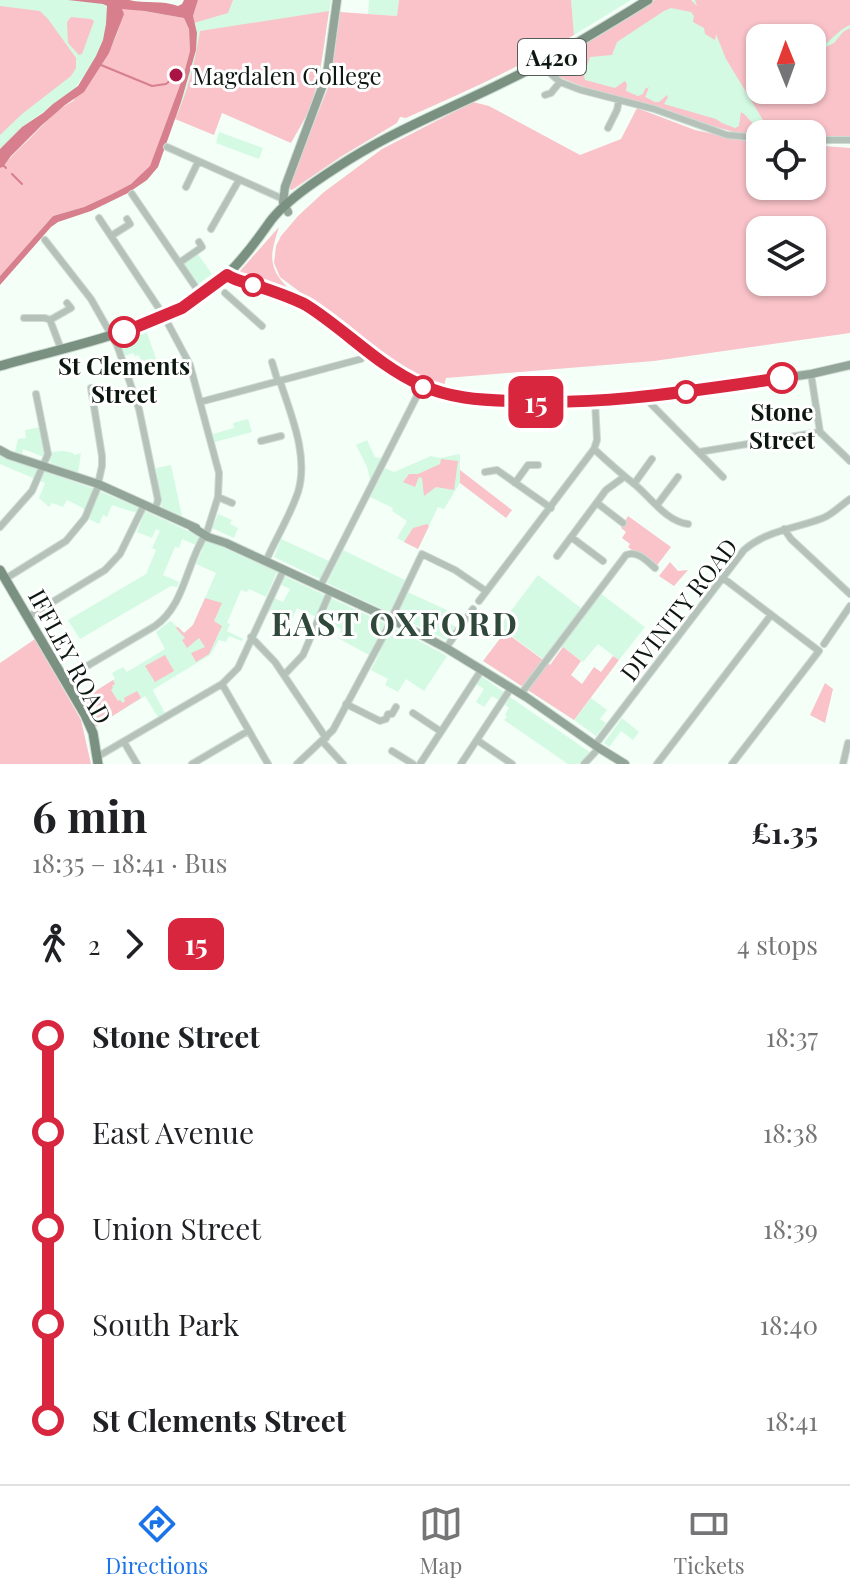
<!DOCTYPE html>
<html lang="en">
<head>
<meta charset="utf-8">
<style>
	:root { --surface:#fff; --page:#f6f6f6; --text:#202124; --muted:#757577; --line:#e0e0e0; --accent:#1a73e8 }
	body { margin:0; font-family:"Playfair Display",serif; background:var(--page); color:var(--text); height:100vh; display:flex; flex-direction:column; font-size:30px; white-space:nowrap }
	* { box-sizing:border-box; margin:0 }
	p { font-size:26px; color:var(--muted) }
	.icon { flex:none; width:44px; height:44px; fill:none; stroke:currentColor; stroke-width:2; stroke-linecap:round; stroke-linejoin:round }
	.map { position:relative; height:764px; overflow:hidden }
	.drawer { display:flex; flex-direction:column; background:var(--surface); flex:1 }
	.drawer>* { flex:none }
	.badge { padding:0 16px; border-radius:12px; font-size:28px; line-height:52px }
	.needle { width:52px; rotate:359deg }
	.tools { position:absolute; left:746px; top:24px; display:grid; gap:16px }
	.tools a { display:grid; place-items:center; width:80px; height:80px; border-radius:16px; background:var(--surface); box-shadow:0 2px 6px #0004; font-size:40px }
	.map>.badge { position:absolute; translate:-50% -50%; box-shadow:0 0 0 4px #fff }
	.legs { display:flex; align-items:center; gap:12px; height:88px; padding:0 32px; font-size:26px }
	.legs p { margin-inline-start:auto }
	.head { display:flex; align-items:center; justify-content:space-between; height:136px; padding:0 32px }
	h1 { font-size:44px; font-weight:700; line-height:60px }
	ul { padding:0 32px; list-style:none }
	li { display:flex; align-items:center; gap:28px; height:96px; font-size:30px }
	li i { display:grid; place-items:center; width:12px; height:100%; margin:0 10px; background:currentColor }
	li i::after { content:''; width:20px; height:20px; margin:-10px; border:6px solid; border-radius:50%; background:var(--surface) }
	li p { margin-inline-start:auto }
	li:first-child i { background:linear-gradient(#0000 50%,currentColor 0) }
	li:last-child i { background:linear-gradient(currentColor 50%,#0000 0) }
	.tabs { display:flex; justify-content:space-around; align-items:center; height:112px; border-top:2px solid var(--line); background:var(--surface); font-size:22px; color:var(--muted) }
	.tabs a { display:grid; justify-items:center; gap:4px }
	.tabs .current { color:var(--accent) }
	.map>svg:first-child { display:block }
	.built { fill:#d5fae3 }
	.green { fill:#f9c3c9; fill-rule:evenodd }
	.water { fill:#d77f8c }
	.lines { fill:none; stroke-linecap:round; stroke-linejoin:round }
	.stream { stroke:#d77f8c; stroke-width:2 }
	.street-casing { stroke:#cedad2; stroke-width:8 }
	.secondary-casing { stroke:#cedad2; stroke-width:10 }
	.primary-casing { stroke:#cedad2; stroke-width:11 }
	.street { stroke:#b5c2b9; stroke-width:6 }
	.secondary { stroke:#93a599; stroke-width:8 }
	.primary { stroke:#7a9182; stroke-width:9 }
	.line-1-casing { stroke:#fff; stroke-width:18 }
	.line-1 { stroke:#d7263d; stroke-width:12 }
	.poi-dot { fill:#a91445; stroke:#fff; stroke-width:3 }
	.stop-1-dot { fill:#fff; stroke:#d7263d; stroke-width:4 }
	.labels { text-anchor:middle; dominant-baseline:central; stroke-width:6; stroke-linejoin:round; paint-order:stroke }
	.shield { fill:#fff; stroke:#565d58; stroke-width:2 }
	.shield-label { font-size:22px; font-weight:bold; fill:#0d1711 }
	.poi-label { font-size:24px; fill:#0d1711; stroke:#fff; text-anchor:start }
	.stop-label { font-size:24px; font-weight:bold; fill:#0d1711; stroke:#fff }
	.street-label { font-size:24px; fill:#0d1711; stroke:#fff }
	.district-label { font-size:32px; font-weight:bold; letter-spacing:2px; fill:#2f4839; stroke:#fff }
</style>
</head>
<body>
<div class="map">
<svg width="850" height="764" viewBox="0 0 850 764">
	<rect width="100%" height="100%" fill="#f3fff7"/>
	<path class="built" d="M 0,0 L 83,0 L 104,4 L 107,8 L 193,16 L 198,0 L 331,0 L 319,73 L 228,65 L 214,135 L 174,118 L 187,82 L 182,78 L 93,62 L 74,90 L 22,127 L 0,149 Z
		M 369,0 L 399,0 L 397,16 L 368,14 Z
		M 571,0 L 631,0 L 574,35 Z
		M 655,0 L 767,0 L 760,38 L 760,90 L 812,90 L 812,50 L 850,22 L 850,138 L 812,137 L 812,134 L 760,134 L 717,128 L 576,84 L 547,68 Z
		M 219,132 L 263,148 L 259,159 L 216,143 Z
		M 197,253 L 212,274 L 197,285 L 182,263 Z
		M 146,330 L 159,367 L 144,373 L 139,355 L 135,356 L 133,353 L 124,356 L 118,340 Z
		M 248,419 L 252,432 L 215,442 L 213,434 L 234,428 L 233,423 Z
		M 40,427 L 45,452 L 44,457 L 23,449 L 22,454 L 15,452 L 18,439 L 26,438 L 25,430 Z
		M 367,440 L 375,457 L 381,458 L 371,483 L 367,467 L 356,445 Z
		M 64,451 L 73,453 L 74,455 L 81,453 L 78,473 L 51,463 L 49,460 L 52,452 Z
		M 460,454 L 460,483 L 444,509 L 438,507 L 418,549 L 397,538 L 407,521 L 392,511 L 393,508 L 370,497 L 385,468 L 394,472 L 431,456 L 440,458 Z
		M 0,456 L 92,488 L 140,508 L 137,513 L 112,505 L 107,517 L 103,515 L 99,524 L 89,519 L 83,508 L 67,500 L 63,507 L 52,503 L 49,507 L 39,498 L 45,483 L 0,464 Z
		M 171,465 L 182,516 L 162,508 L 156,468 Z
		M 145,511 L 277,572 L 266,597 L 249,589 L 247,592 L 241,590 L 227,623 L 230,624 L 227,631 L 243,639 L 242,641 L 229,636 L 226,642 L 219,640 L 210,655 L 154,689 L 153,691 L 165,713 L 158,717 L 145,696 L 95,727 L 83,699 L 115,679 L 112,673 L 123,667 L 127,672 L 165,649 L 156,632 L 169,622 L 171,621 L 184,633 L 193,625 L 216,573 L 196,564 L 203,548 L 182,539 L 179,548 L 175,547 L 163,575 L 179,582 L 177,587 L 171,586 L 80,639 L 68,620 L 146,574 L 156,550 L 152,548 L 160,531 L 156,529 L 152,538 L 137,532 Z
		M 218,514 L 232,520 L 230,524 L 238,528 L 234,538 L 212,528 Z
		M 281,539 L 329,561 L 320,579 L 274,557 Z
		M 343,550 L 407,581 L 403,590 L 447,610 L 443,619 L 456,627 L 447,640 L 327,583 Z
		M 538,575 L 581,608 L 543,659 L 499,627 Z
		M 284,576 L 395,628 L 447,656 L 424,691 L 406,679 L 398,692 L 385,685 L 388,679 L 371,670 L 380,652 L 369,655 L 338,638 L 341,629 L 297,608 L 290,623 L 267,612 L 274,598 L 283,602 L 290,589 L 280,584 Z
		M 600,593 L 645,627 L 619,660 L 598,644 L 583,662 L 561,646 Z
		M 481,676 L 504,692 L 499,700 L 492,696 L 484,707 L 476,702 L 484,689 L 476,684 Z
		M 510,697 L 591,753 L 578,764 L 568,764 L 504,720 L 507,717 L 505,715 L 509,708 L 505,705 Z
		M 591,698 L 607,710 L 600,719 L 606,723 L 596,736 L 574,720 Z
		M 622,718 L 639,732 L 633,740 L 621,731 L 609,747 L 604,743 Z"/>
	<path class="green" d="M 198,0 L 233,0 L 228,13 L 194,23 L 193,16 Z
		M 399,0 L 571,0 L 574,35 C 520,67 463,93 406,118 L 400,117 L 397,123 L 342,156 L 292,190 L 288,188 L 331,80 L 340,12 L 397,16 Z
		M 655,0 L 691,0 L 697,6 L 695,0 L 850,0 L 850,25 C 837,30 829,45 812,52 L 812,38 L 760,38 L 760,90 L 812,90 L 812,54 L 834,43 L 843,32 L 850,28 L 850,138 L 812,137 L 812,134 L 785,134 L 784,120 L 763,120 L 726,59 L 716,34 L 715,40 L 705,34 L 704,28 L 693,22 L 694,16 L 691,12 L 671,8 L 664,11 L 617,42 L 612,55 L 590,57 L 584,75 L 585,80 L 615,88 L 625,81 L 627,84 L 626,91 L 638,96 L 643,94 L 645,89 L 649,87 L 645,97 L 655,102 L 659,102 L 667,95 L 668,97 L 664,104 L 716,119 L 722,123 L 735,128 L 739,126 L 741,112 C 750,117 749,123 759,127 L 761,134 L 744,135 L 599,93 L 559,77 L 547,68 L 547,64 L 593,39 Z
		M 0,6 L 40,11 L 48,19 L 76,58 L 76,68 L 71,76 L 22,114 L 0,135 Z
		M 125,8 L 184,18 L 189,29 L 190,51 L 183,77 L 150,167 L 131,184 L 110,195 L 84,207 L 53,216 L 0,276 L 0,168 L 3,167 C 12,154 24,145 34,134 C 46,122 57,109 73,101 C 91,76 123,42 121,10 Z
		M 329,11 C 324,43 321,79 309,110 C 304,121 297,132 291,143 L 222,113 L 214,135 L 175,119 C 188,92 195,61 200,31 Z
		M 71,17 L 91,19 L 94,21 L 82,54 L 79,55 L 68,43 L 67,22 Z
		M 473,102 L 489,106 L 580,155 L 621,139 L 637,108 L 695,130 L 746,141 L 760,141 L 760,186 L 812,186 L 812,145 L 850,148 L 850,333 L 654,361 L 446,378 L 444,386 L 408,372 L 392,361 L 280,277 L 274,263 L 276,246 L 281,236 L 298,216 L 324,192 L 382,149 ZM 760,230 L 812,230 L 812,282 L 760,282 Z
		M 279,227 C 270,255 267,267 289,289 L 241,274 L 240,271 Z
		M 441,459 L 458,461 L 454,490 L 436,487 L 424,496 L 422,478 L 419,477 L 415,487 L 403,482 L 409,474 L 418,474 L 440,464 Z
		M 460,470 L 512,510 L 506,518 L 460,483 Z
		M 628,516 L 671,547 L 655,568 L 628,547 L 630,544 L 622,538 L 626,532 L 621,528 Z
		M 427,524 L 429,526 L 418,549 L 404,542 L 413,528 Z
		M 670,562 L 678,571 L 688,570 L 674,586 L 659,576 Z
		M 205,598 L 222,603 L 214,621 L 222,626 L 209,654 L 196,662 L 191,653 L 205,647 L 199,638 L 187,648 L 182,640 L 185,638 L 176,628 L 178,627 L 184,633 L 193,625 Z
		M 505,632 L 550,665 L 563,647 L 581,661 L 571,675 L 582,684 L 594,667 L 601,672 L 613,656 L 619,660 L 574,720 L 483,661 Z
		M 35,639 L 81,720 L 91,764 L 0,764 L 0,663 Z
		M 165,655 L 174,671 L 155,682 L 145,666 Z
		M 113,680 L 115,684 L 112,686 L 113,688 L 111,690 L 118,701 L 120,700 L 123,703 L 125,701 L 124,698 L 137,691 L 141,698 L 95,727 L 83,699 Z
		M 825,683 L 833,689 L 825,723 L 810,715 Z"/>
	<path class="water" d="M 68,0 L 129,0 C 146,4 162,0 178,6 L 182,4 L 184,0 L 198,0 L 193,16 L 197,33 L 196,50 L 181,102 L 158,167 L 147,180 L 128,193 L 91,211 L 58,222 L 51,227 L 0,285 L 0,276 L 53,216 L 84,207 L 110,195 L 131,184 L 150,166 L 183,77 L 190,51 L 189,29 L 184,18 L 144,11 L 122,9 L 124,14 L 109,53 L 84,92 L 65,105 L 42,125 L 11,156 L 3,167 L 0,168 L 0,149 L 22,127 L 43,113 L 53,104 L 78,86 L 96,56 L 103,40 L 106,24 L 107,6 L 103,4 Z"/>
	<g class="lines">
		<path class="stream" d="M 101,65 L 152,86 L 166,84 L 178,74 L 183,74
			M 0,162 L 6,168
			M 12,174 L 22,184"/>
		<g class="street-casing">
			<path id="street" d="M 551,74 L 560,82 L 581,90 L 654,109 L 727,135 L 760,138
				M 545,95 L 551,93 L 560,82
				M 608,128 L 617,110 L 619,100
				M 812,140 L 850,140
				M 167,147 L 283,199
				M 186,187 L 198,162
				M 132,194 L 201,295
				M 99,218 L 164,316 L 190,365 L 219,473 L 218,497 L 207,532
				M 211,229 L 239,180
				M 111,236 L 130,224 L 127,219
				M 45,240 L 91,299 L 117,345 L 139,409 L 158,500 L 155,510
				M 179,263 L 202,247 L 199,242
				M 225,293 L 262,326
				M 24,318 L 45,318 L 50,320 L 61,349
				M 50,320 L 71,308 L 67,303
				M 272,362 L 278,382
				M 811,374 L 820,432 L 850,461
				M 91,388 L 102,456 L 102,466 L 98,484
				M 649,397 L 651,404 L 723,477
				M 200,402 L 361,359 L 368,351
				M 261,441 L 281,436
				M 594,449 C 607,461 619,472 633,483 C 650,496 665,521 688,524
				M 699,452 L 820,432
				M 485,472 L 497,470 L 551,508
				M 515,483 L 528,465 L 538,465
				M 634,484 L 652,459
				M 218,497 L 232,503
				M 597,503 L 623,523
				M 657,505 L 678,477
				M 0,527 L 32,491 L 48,454 L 36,394
				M 784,529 L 791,539 L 850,594
				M 571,537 L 603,561
				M 557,556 L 606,490 L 624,477
				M 266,561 C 276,538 290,516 298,492 C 309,456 291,415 280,381
				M 723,578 L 819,651 L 732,764
				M 5,579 L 66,541 L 85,518 L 99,484
				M 320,587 L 422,386
				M 479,601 L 594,449 L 597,440 L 595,402
				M 28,617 L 105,570 L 120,554 L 144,505
				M 391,619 L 422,554 L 455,570 L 486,591
				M 251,637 L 275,662 L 326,738
				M 824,644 L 850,606
				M 446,648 L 473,609
				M 284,675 L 303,655 L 330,592
				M 65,679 L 155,626 C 185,605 186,564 205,535
				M 222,684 L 268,764
				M 521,694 L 626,555 C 637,550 647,561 655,568
				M 346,704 L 380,721 L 386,719 L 388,714 L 392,714 L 396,707
				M 413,713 L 440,731
				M 477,740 L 512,764
				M 124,742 L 137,764
				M 323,742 L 343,764
				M 595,745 L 744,550 C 767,530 795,529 823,518 C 833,514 841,505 850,499
				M 392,751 L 413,764
				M 97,757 L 222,684 L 238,668 L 284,569
				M 192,764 L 248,731
				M 297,764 L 333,730 L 392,620
				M 420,764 L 482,669
				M 461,764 L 511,688
				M 584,764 L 599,748
				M 657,764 L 771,615
				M 843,764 L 848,743"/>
		</g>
		<g class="secondary-casing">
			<path id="secondary" d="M 288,212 L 283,202 L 285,187 L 327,74 L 337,0
				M 227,275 L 236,281 L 253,285 L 303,304 L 397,373 L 422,386 L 442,393 L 470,399 L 563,402 L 649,397 L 811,374 L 850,365
				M 0,450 L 9,455 L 98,484 L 196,528
				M 192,527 L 208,537 L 226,543 L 391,619 L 446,648 L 526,697 L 599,748 L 625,764"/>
		</g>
		<g class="primary-casing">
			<path id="primary" d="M 0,366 C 75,344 156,332 219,282 C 238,266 255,243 269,223 C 285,200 326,174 350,159 C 400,128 454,107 506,81 C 556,57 602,28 648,0
				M 0,570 L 85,715 L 93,733 L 98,764"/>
		</g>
		<use href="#street" class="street"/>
		<use href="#secondary" class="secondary"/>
		<use href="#primary" class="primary"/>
	</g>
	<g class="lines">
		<g class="line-1-casing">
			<path id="line-1" d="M 124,332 L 182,308 L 227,275 C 236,281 245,282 255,285 C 271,291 291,297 306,305 C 346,330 378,366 421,385 C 449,398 479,400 510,401 C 602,406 691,391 782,378"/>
		</g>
		<use href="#line-1" class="line-1"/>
	</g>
	<circle class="poi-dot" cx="176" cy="75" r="8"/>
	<g class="stop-1-dot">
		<circle cx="253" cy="285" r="10"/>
		<circle cx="124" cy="332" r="14"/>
		<circle cx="782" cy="378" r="14"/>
		<circle cx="423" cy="387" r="10"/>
		<circle cx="686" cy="392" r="10"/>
	</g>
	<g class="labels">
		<rect class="shield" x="518" y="39" width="68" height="36" rx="6"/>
		<g class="shield-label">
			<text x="552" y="57">A420</text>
		</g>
		<g class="poi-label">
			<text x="192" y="75">Magdalen College</text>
		</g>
		<g class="stop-label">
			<text x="124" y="365">St Clements<tspan x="124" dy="28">Street</tspan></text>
			<text x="782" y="411">Stone<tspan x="782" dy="28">Street</tspan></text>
		</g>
		<g class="street-label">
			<text transform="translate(678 609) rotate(-52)">DIVINITY ROAD</text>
			<text transform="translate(71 656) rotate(62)">IFFLEY ROAD</text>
		</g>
		<g class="district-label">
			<text x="395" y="622">EAST OXFORD</text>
		</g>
	</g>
</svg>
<div class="tools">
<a><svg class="needle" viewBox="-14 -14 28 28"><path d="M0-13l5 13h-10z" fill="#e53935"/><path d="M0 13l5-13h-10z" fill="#757577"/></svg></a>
<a><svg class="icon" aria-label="locate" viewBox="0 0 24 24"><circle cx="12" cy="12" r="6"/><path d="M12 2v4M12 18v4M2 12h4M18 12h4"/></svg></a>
<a><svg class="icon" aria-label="layers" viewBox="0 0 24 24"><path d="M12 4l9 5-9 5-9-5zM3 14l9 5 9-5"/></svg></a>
</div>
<b class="badge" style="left:536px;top:402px;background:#d7263d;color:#fff">15</b>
</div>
<section class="drawer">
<div class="head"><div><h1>6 min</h1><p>18:35 – 18:41 · Bus</p></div><b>£1.35</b></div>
<div class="legs"><svg class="icon" aria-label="walk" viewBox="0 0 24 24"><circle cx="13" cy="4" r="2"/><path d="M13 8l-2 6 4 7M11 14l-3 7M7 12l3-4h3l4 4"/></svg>2<svg class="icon" aria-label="forward" viewBox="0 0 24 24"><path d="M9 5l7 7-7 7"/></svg><b class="badge" style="background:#d7263d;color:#fff">15</b><p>4 stops</p></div>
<ul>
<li><i style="color:#d7263d"></i><b>Stone Street</b><p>18:37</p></li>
<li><i style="color:#d7263d"></i><span>East Avenue</span><p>18:38</p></li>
<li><i style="color:#d7263d"></i><span>Union Street</span><p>18:39</p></li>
<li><i style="color:#d7263d"></i><span>South Park</span><p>18:40</p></li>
<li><i style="color:#d7263d"></i><b>St Clements Street</b><p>18:41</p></li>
</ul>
</section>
<nav class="tabs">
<a class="current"><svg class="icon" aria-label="directions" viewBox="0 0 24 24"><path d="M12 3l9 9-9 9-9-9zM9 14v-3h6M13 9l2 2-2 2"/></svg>Directions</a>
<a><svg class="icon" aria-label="map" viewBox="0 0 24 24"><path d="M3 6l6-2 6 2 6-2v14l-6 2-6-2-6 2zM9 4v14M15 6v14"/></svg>Map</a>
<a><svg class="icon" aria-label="tickets" viewBox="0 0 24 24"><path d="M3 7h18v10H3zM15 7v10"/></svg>Tickets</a>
</nav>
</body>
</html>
